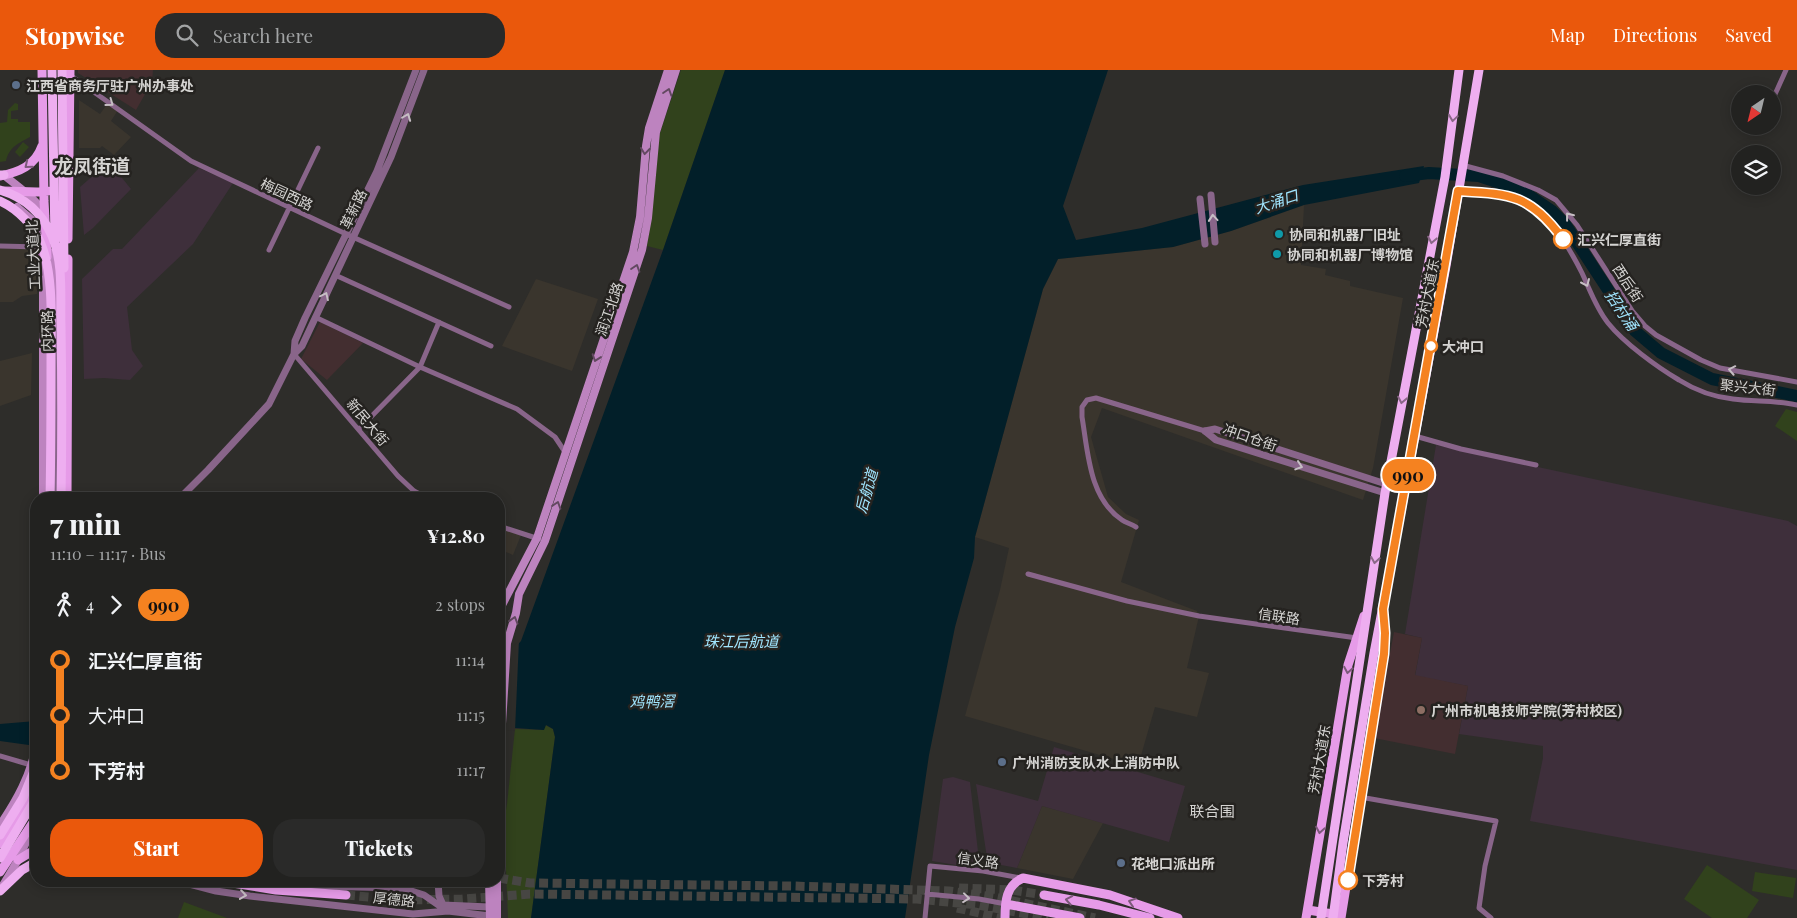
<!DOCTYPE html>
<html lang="en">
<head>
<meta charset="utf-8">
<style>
	:root { --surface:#222220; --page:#2a2a29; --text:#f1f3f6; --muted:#a2a4a5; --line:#3f3f3e; --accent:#ea580c }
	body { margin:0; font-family:"Playfair Display","Noto Sans SC",serif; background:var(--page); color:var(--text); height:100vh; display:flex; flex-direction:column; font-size:19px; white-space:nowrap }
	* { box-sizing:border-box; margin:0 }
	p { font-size:16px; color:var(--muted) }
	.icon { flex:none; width:28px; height:28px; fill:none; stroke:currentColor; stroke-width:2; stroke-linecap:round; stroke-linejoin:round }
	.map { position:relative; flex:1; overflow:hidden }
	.drawer { position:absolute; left:30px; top:422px; width:475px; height:395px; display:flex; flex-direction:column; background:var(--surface); border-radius:20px; box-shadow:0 2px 12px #0003,0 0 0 1px var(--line) }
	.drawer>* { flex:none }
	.badge { padding:0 10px; border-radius:16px; font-size:18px; line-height:32px }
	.needle { width:32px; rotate:215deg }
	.controls { position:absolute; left:1731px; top:15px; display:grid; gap:10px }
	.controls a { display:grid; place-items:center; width:50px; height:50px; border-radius:50%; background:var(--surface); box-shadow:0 2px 12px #0003,0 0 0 1px var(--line); font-size:25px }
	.map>.badge { position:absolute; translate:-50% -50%; box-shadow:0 0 0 2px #fff }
	.legs { display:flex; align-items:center; gap:8px; height:55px; padding:0 20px; font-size:16px }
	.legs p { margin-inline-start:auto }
	.head { display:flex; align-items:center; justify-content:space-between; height:85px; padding:0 20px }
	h1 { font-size:28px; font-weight:800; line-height:38px }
	.cta { display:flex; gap:10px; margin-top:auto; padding:10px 20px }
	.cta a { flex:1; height:58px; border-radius:20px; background:var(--accent); color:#fff; font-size:20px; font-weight:800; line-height:58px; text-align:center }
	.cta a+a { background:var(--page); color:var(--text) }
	ul { padding:0 20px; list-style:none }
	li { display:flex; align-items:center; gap:18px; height:55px; font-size:19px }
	li i { display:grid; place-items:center; width:8px; height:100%; margin:0 6px; background:currentColor }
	li i::after { content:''; width:12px; height:12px; margin:-6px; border:4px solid; border-radius:50%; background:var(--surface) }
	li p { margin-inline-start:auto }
	li:first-child i { background:linear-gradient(#0000 50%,currentColor 0) }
	li:last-child i { background:linear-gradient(currentColor 50%,#0000 0) }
	header { display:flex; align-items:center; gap:30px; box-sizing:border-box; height:70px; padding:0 25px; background:var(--accent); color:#fff }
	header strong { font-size:24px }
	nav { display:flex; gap:28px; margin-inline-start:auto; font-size:18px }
	.search { width:350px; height:45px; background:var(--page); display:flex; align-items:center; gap:12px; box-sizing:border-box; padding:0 18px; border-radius:20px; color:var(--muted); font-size:19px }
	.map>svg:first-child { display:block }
	.built { fill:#3a352d }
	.industrial { fill:#3e2f3b }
	.education { fill:#432e30 }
	.green { fill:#31421c }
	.water { fill:#021f29 }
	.pier { fill:#2e2d2a }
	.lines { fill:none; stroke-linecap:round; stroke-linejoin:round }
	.river { stroke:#021f29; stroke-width:12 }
	.primary-tunnel { stroke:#474643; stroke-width:9; stroke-dasharray:9 4.5; stroke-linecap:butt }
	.minor { stroke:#89658a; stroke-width:5 }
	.tertiary { stroke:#89658a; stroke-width:7 }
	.secondary { stroke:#bd83bf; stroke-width:8 }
	.primary { stroke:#e69be8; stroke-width:9 }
	.trunk { stroke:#eeaef0; stroke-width:9 }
	.oneway { stroke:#624960 }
	.oneway2 { stroke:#c6bec4 }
	.oneway3 { stroke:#8a6888 }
	.oneway4 { stroke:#7c597a }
	.line-1-casing { stroke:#fff; stroke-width:11 }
	.line-1 { stroke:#f58220; stroke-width:8 }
	.service-dot { fill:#5c6f8a; stroke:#252320; stroke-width:2 }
	.culture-dot { fill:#0f9aa8; stroke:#252320; stroke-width:2 }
	.stop-1-dot { fill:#fff; stroke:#f58220; stroke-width:2.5 }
	.education-dot { fill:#8d6e63; stroke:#252320; stroke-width:2 }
	.labels { text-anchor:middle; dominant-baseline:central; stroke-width:5; stroke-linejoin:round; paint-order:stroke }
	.poi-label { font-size:14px; font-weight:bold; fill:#d5d4d2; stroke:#252320; text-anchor:start }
	.street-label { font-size:14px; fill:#d5d4d2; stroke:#252320 }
	.stop-label { font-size:14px; font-weight:bold; fill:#d5d4d2; stroke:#252320; text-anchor:start }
	.water-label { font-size:15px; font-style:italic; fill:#a1e6ff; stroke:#252320 }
	.neighbourhood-label { font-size:15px; fill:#d5d4d2; stroke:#252320 }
	.district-label { font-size:19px; font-weight:bold; fill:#d5d4d2; stroke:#252320 }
</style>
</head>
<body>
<header>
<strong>Stopwise</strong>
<div class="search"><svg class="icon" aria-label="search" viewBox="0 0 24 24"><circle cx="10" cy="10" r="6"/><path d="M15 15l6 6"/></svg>Search here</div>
<nav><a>Map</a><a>Directions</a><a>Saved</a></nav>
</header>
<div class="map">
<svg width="1797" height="848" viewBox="0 0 1797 848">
	<rect width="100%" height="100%" fill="#2e2d2a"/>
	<path class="built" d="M 79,30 L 100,44 L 108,33 L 118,40 L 111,51 L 131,67 L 114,85 L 102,76 L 100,78 L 79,78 Z
		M 1304,135 L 1301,195 L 1326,199 L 1325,205 L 1350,211 L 1350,216 L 1403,228 L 1373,398 L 1363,430 L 1102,338 L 1091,367 L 1108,427 L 1126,444 L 1139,450 L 1121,512 L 1197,541 L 1199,546 L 1187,598 L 1209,603 L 1197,647 L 1155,637 L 1138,696 L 965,646 L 1000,520 L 1009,478 L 975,467 L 1043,219 L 1058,189 L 1173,177 L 1231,161 Z
		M 0,174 L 37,175 L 37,224 L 22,226 L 13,232 L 0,232 Z
		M 536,209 L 598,229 L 572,301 L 502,276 Z
		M 32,283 L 31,325 L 0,336 L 0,291 Z
		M 499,458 L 521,465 L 513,485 L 499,479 Z
		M 1042,736 L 1103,753 L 1073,809 L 1017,798 Z"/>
	<path class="industrial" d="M 109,92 L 131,119 L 93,158 L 84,165 L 80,117 Z
		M 199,98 L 233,113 L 193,174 L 127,237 L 132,280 L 143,296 L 130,310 L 104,308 L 84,309 L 82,209 L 113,179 L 122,179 Z
		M 1436,375 L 1788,451 L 1797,456 L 1797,800 L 1530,751 L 1543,688 L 1543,676 L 1459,664 L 1468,616 L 1415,606 L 1422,568 L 1405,564 Z
		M 1054,677 L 1185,716 L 1169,772 L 1042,736 L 1017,798 L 996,794 L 988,795 L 976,714 L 1038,731 Z
		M 953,707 L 970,712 L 980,799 L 932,791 L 943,709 Z"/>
	<path class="education" d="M 78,0 L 153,0 L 152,12 L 136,40 L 78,3 Z
		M 320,252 L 363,273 L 327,310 L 301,289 Z
		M 1394,562 L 1422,568 L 1415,605 L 1468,616 L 1455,684 L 1374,668 Z"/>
	<path class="green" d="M 681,0 L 725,0 L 663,180 L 647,176 L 659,66 Z
		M 15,33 L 18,34 L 18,40 L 11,41 L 11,49 L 18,49 L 18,52 L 30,52 L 30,67 C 19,73 9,77 6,91 L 0,92 L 0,53 L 7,52 L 8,40 Z
		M 23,72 L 29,77 L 20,87 L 15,82 Z
		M 1786,339 L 1797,342 L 1797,371 L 1775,356 Z
		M 545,655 L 553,659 L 555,667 L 531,848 L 508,848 L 504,753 L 507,734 L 515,659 L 543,660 Z
		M 1707,795 L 1759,830 L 1747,848 L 1712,848 L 1684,829 Z
		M 1755,802 L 1796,808 L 1793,828 L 1752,821 Z
		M 184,832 L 227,848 L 178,848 Z"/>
	<path class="water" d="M 725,0 L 1108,0 L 1063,136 L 1076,170 L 1142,158 L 1303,115 L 1424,96 L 1419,113 L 1304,135 L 1231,161 L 1173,177 L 1058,189 L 1043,219 L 975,467 L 974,488 L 955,557 L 929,685 L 905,848 L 531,848 L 555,667 L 553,659 L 546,655 L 544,660 L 499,657 L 499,595 L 521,571 L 663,180 Z
		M 36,651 L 36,676 L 0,671 L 0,654 Z"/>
	<path class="pier" d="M 519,570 L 515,661 L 499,660 L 499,592 Z"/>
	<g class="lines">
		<path class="river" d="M 1405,106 L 1429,103 L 1479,106 L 1521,120 L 1552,141 L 1565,154 L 1635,261 L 1661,283 L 1712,309 L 1797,326"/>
		<path class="primary-tunnel" d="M 499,808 L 530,813 L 792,816 L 949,821 L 994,827 L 1095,848
			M 959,818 L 1012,820 L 1044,825
			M 346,825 L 403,830 L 462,829 L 530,824 L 917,829 L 978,835 L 1048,848
			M 957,838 L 1003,848"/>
		<path class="minor" d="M 70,5 L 191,91 L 346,164 L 509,237
			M 1772,31 L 1786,0
			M 1462,95 L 1503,106 L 1538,120 L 1556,130 L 1577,155 L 1633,242 L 1645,256 L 1656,265 L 1701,290 L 1720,298 L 1797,312
			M 1458,121 C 1475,122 1492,121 1508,125 C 1544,135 1566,171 1582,203 C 1590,220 1596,238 1608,253 C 1624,273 1657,297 1679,310 C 1695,320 1714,327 1733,329 C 1754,332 1776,330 1797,335
			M 0,176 L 40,177
			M 269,180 L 318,78
			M 335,205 L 491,276
			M 56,239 L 56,429
			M 315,247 L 420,297 L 517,339 L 555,367 L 565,382
			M 294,284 L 398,406 L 414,421 L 429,429
			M 359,359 L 420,297 L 439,252
			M 1415,366 L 1461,379 L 1536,395
			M 499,456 L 539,469
			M 1136,457 C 1132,454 1126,453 1122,450 C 1089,428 1088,382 1082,347 L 1082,337 L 1087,330 L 1096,328 L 1205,361
			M 1028,504 L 1127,531 L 1199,546 L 1357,568
			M 0,686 L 31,695
			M 1360,727 L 1496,751 L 1485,796 L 1479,838 L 1491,848
			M 35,749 L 36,739
			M 927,824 L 979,829 L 1006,834
			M 925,848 L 930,796 L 983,801 L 1021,808"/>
		<path class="tertiary" d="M 1211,125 L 1215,172
			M 1200,129 L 1205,174
			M 294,284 L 295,271 L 305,248 L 377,101 L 416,0
			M 1205,361 L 1216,370 L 1385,423
			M 1205,361 L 1215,359 L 1386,414
			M 179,429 L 208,400 L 269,334 L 294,284 L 302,276 L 391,87 L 424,0
			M 178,811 L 216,821 L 250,826 L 413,844 L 448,841 L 490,846 L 497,841 L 489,837 L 443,835 L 439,826 L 438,811
			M 267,811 L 316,816 L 402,818 L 410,811
			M 402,818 L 424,825 L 444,839"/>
		<path class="secondary" d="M 4,105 C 18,117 36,128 45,145
			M 17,137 L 31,149 L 37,160
			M 40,178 L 43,217 L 43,429
			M 54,182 L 56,232 L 59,243
			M 499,541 L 537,468 L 633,182 L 640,147 L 646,76 L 649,58 L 668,0
			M 499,702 L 507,573 L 516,543 L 519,524 L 545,471 L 642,180 L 648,148 L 656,62 L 676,0
			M 0,755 C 16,731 31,705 36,676
			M 489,811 L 490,848
			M 497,811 L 497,848
			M 2,817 L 18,790 L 31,761"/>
		<path class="primary" d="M 42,0 L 44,131 L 47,187
			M 0,106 C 19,102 35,96 42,76
			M 4,121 L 37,122 L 48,121
			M 68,169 L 70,0
			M 67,429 L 68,189
			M 0,774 L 23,736 L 36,708
			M 18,790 L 36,779
			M 0,802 L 36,748
			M 220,811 L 276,820 L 346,825
			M 1044,825 L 1099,835 L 1150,848
			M 1006,834 L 1080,848
			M 1308,840 L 1339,845
			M 1005,848 C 1005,832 1006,815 1023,808 L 1110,825 L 1178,848
			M 1306,848 L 1348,595 L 1364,546
			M 1341,848 L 1383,585 L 1385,563 L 1383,542"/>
		<path class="trunk" d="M 52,0 L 55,170
			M 62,0 L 64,198
			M 0,105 L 4,105
			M 0,120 C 24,127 42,143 52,166 C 64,194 60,228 61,257 C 62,314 62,371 61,429
			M 0,131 C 18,139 34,156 41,174 C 54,205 51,254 51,288 C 51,335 51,382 50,429
			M 0,765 L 23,728 L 36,696
			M 0,788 L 36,728
			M 0,821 L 22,800 L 36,792
			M 1321,848 L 1385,423 L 1445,107 L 1459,0
			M 1333,848 L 1343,773 L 1374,583 L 1402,436 L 1446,196 L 1479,0"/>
	</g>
	<defs><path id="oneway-chevron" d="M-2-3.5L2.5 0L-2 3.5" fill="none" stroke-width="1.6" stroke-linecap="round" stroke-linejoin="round" transform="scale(1.25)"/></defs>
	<g class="oneway">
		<use href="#oneway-chevron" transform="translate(668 22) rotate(-72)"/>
		<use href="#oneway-chevron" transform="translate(645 81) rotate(97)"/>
		<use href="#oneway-chevron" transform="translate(636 198) rotate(-72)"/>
		<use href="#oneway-chevron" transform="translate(596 288) rotate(109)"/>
		<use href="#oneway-chevron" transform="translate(557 435) rotate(-72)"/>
		<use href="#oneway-chevron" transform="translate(514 550) rotate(-73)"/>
	</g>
	<g class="oneway2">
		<use href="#oneway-chevron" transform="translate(110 33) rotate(36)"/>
		<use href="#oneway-chevron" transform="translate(407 47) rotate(-69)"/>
		<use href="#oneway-chevron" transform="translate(1569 146) rotate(-128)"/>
		<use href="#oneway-chevron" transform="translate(1213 148) rotate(-95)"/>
		<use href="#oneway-chevron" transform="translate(1586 213) rotate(66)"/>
		<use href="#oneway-chevron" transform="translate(325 226) rotate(-65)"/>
		<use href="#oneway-chevron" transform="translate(1732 300) rotate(-169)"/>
		<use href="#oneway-chevron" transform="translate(1299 396) rotate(18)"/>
		<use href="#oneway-chevron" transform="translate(243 825) rotate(8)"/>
		<use href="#oneway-chevron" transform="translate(966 828) rotate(6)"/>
	</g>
	<g class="oneway3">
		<use href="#oneway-chevron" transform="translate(1453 48) rotate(98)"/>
		<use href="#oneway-chevron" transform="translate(1432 170) rotate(101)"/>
		<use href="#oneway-chevron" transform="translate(1402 330) rotate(101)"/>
		<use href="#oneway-chevron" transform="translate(1375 490) rotate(99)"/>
	</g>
	<g class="oneway4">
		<use href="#oneway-chevron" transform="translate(28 95) rotate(141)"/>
		<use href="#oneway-chevron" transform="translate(1348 600) rotate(100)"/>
		<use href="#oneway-chevron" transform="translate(1320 760) rotate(100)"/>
		<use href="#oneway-chevron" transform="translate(1069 830) rotate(-170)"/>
		<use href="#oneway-chevron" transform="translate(1132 832) rotate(-162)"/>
	</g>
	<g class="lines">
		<g class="line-1-casing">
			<path id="line-1" d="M 1348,810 L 1384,584 L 1385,563 L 1383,539 L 1458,121 C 1511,124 1529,124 1563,169"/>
		</g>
		<use href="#line-1" class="line-1"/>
	</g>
	<g class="service-dot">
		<circle cx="16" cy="15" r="5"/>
		<circle cx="1002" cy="692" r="5"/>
		<circle cx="1121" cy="793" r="5"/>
	</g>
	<g class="culture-dot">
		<circle cx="1279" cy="164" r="5"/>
		<circle cx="1277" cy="184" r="5"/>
	</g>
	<g class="stop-1-dot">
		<circle cx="1563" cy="169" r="9"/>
		<circle cx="1431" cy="276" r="6"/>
		<circle cx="1348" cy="810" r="9"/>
	</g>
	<circle class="education-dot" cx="1421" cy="640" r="5"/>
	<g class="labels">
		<g class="poi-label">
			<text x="26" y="15">江西省商务厅驻广州办事处</text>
			<text x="1289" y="164">协同和机器厂旧址</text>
			<text x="1287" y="184">协同和机器厂博物馆</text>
			<text x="1431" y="640">广州市机电技师学院(芳村校区)</text>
			<text x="1012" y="692">广州消防支队水上消防中队</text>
			<text x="1131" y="793">花地口派出所</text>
		</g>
		<g class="street-label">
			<text transform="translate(287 124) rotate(25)">梅园西路</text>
			<text transform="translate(353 139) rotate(-64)">革新路</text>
			<text transform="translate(33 185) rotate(-93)">工业大道北</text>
			<text transform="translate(1628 213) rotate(57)">西后街</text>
			<text transform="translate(1427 223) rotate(-79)">芳村大道东</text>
			<text transform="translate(609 239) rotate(-71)">润江北路</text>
			<text transform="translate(47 261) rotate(-91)">内环路</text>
			<text transform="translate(1748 317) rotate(6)">聚兴大街</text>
			<text transform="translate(368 352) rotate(50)">新民大街</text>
			<text transform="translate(1250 367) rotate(19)">冲口仓街</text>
			<text transform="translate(1279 546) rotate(8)">信联路</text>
			<text transform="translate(1319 689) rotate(-80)">芳村大道东</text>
			<text transform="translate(978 790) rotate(8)">信义路</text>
			<text transform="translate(394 829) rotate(6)">厚德路</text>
		</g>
		<g class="stop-label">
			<text x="1577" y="169">汇兴仁厚直街</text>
			<text x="1442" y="276">大冲口</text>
			<text x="1362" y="810">下芳村</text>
		</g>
		<g class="water-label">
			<text transform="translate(1276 131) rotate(-18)">大涌口</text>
			<text transform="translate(1622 240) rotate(56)">招村涌</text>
			<text transform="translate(866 421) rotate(-74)">后航道</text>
			<text x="741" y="571">珠江后航道</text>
			<text transform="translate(652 631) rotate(-1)">鸡鸭滘</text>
		</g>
		<g class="neighbourhood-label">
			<text x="1212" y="741">联合围</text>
		</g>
		<g class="district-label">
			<text x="92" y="95">龙凤街道</text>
		</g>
	</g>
</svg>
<div class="controls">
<a><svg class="needle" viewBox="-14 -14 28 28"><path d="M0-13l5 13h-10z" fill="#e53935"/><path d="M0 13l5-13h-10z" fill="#a2a4a5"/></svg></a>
<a><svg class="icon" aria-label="layers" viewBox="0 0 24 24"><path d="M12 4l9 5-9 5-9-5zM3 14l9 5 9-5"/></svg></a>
</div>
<b class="badge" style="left:1408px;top:405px;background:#f58220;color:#111">990</b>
<section class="drawer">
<div class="head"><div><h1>7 min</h1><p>11:10 – 11:17 · Bus</p></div><b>¥12.80</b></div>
<div class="legs"><svg class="icon" aria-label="walk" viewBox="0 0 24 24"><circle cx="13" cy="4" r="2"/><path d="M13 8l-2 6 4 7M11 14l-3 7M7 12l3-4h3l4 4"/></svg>4<svg class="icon" aria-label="forward" viewBox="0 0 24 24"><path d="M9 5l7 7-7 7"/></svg><b class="badge" style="background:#f58220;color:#111">990</b><p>2 stops</p></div>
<ul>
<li><i style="color:#f58220"></i><b>汇兴仁厚直街</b><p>11:14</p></li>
<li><i style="color:#f58220"></i><span>大冲口</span><p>11:15</p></li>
<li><i style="color:#f58220"></i><b>下芳村</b><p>11:17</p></li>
</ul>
<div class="cta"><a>Start</a><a>Tickets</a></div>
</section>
</div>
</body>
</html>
